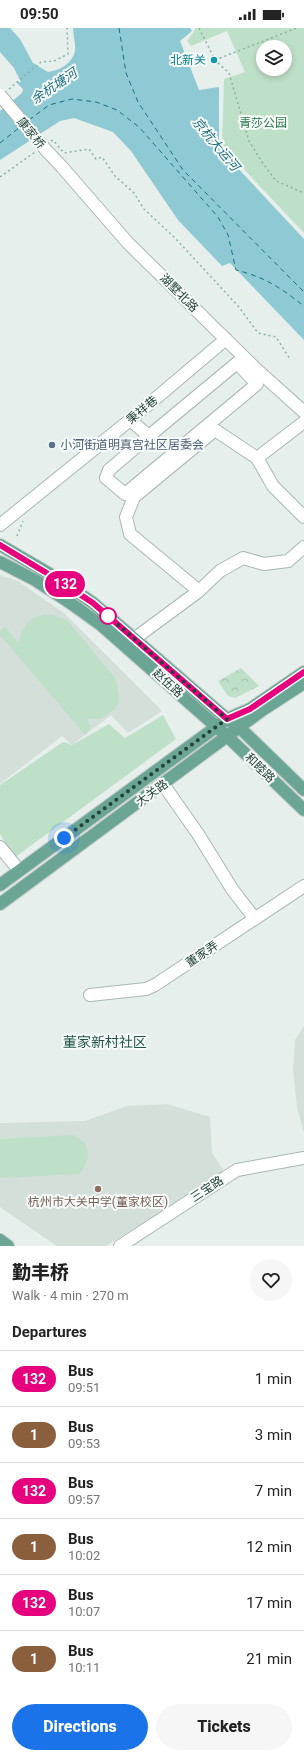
<!DOCTYPE html>
<html lang="en">
<head>
<meta charset="utf-8">
<style>
	:root { --surface:#fff; --page:#f6f6f6; --text:#222; --muted:#767676; --line:#e0e0e0; --accent:#1a73e8 }
	body { margin:0; font-family:Roboto,"Noto Sans SC",sans-serif; background:var(--page); color:var(--text); height:100vh; display:flex; flex-direction:column; font-size:15px; white-space:nowrap }
	* { box-sizing:border-box; margin:0 }
	p { font-size:13px; color:var(--muted) }
	.icon { flex:none; width:22px; height:22px; fill:none; stroke:currentColor; stroke-width:2; stroke-linecap:round; stroke-linejoin:round }
	.map { position:relative; height:1218px; overflow:hidden }
	.side { display:flex; flex-direction:column; background:var(--surface); flex:1 }
	.side>* { flex:none }
	.badge { padding:0 8px; border-radius:13px; font-size:14px; line-height:26px }
	.buttons { position:absolute; left:256px; top:12px; display:grid; gap:8px }
	.buttons a { display:grid; place-items:center; width:36px; height:36px; border-radius:50%; background:var(--surface); box-shadow:0 2px 6px #0003; font-size:20px }
	.you { position:absolute; width:20px; height:20px; margin:-10px; border:3px solid #fff; border-radius:50%; background:#1a73e8; box-shadow:0 0 0 6px #1a73e833 }
	.map>.badge { position:absolute; translate:-50% -50%; box-shadow:0 0 0 2px #fff }
	h2 { padding:0 12px; font-size:15px; line-height:36px }
	.round { display:grid; place-items:center; flex:none; width:42px; height:42px; border-radius:21px; background:var(--page) }
	.overview { display:flex; align-items:center; justify-content:space-between; height:68px; padding:0 12px }
	h1 { font-size:19px; font-weight:800; line-height:30px }
	.button { display:flex; gap:8px; margin-top:auto; padding:8px 12px }
	.button a { flex:1; height:46px; border-radius:24px; background:var(--accent); color:#fff; font-size:16px; font-weight:800; line-height:46px; text-align:center }
	.button a+a { background:var(--page); color:var(--text) }
	ul { padding:0; list-style:none }
	li { display:flex; align-items:center; gap:12px; height:56px; padding:0 12px; border-top:1px solid var(--line) }
	li div { flex:1 }
	li b { display:block; font-size:15px }
	li em { font-style:normal }
	li .badge { min-width:44px; font-weight:700; text-align:center }
	.status { display:flex; justify-content:space-between; align-items:center; height:28px; padding:0 20px; background:var(--surface); direction:ltr }
	.status svg { height:11px; fill:currentColor }
	.map>svg:first-child { display:block }
	.built { fill:#d4dfda }
	.forest { fill:url(#forest-crowns) }
	.park { fill:#bfe0c8; fill-rule:evenodd }
	.water { fill:#8ec9d4 }
	.lines { fill:none; stroke-linecap:round; stroke-linejoin:round }
	.ferry { stroke:#1c6f80; stroke-width:1; stroke-dasharray:5 4; stroke-linecap:butt }
	.minor-casing { stroke:#a8b8b2; stroke-width:14 }
	.major-casing { stroke:#c2cac8; stroke-width:14 }
	.path { stroke:#86b3a5; stroke-width:1.5; stroke-dasharray:2 3; stroke-linecap:butt }
	.minor { stroke:#fff; stroke-width:12 }
	.major { stroke:#6aa596; stroke-width:12 }
	.minor-bridge-casing { stroke:#a8b8b2; stroke-width:14; stroke-linecap:butt }
	.minor-bridge { stroke:#fff; stroke-width:12 }
	.line-casing { stroke:#fff; stroke-width:9 }
	.line { stroke:#e6007e; stroke-width:6 }
	.walk { stroke:#24423a; stroke-width:4; stroke-dasharray:0 7.2 }
	.culture-dot { fill:#0f9aa8; stroke:#f7fbf9; stroke-width:1.5 }
	.service-dot { fill:#5c6f8a; stroke:#f7fbf9; stroke-width:1.5 }
	.stop-dot { fill:#fff; stroke:#e6007e; stroke-width:2 }
	.education-dot { fill:#8d6e63; stroke:#f7fbf9; stroke-width:1.5 }
	.labels { text-anchor:middle; dominant-baseline:central; stroke-width:4; stroke-linejoin:round; paint-order:stroke }
	.culture-label { font-size:12px; fill:#0d838f; stroke:#f7fbf9; text-anchor:end }
	.park-label { font-size:12px; fill:#2d7a4b; stroke:#f7fbf9 }
	.street-label { font-size:12px; fill:#24423a; stroke:#f7fbf9 }
	.service-label { font-size:12px; fill:#4e5e75; stroke:#f7fbf9; text-anchor:start }
	.education-label { font-size:12px; fill:#785e54; stroke:#f7fbf9 }
	.water-label { font-size:13px; font-style:italic; fill:#1c6f80; stroke:#f7fbf9 }
	.quarter-label { font-size:14px; fill:#1f5548; stroke:#f7fbf9 }
</style>
</head>
<body>
<div class="status"><b>09:50</b><svg viewBox="0 0 49 12"><path d="M0 12V9h3v3zM5 12V6h3v6zM10 12V3h3v9zM15 12V0h3v12zM26 1h20v11H26zM47 4h2v5h-2z"/></svg></div>
<div class="map">
<svg width="304" height="1218" viewBox="0 0 304 1218">
	<defs>
		<pattern id="forest-crowns" width="20" height="18" patternUnits="userSpaceOnUse"><rect width="20" height="18" fill="#bfe0c8"/><path d="M2 6a3 3 0 1 1 6 0M12 15a3 3 0 1 1 6 0" fill="none" stroke="#a4c1ad"/></pattern>
	</defs>
	<rect width="100%" height="100%" fill="#e6efeb"/>
	<path class="built" d="M 0,547 L 18,553 L 64,585 L 162,683 L 128,705 L 111,687 L 72,717 L 62,708 L 0,756 Z
		M 304,998 L 304,1105 L 297,1079 L 293,1042 L 295,1012 Z
		M 167,1076 L 210,1089 L 212,1125 L 225,1144 L 106,1218 L 57,1218 L 0,1179 L 0,1095 L 85,1093 L 127,1078 Z"/>
	<path class="forest" d="M 241,640 L 259,658 L 235,670 L 228,668 L 218,653 Z"/>
	<path class="park" d="M 195,0 L 304,0 L 304,205 L 222,118 L 224,51 L 245,44 L 227,3 L 191,18 L 187,13 L 195,2 ZM 263,19 L 285,19 L 285,41 L 263,41 Z
		M 44,587 L 53,587 L 68,593 L 116,651 L 119,668 L 119,674 L 115,681 L 100,691 L 87,691 L 91,699 L 85,707 L 0,607 L 0,603 L 5,599 L 19,615 C 22,600 27,590 44,587 Z
		M 163,687 L 176,711 L 14,830 L 0,806 L 0,757 L 63,714 L 72,717 L 109,696 L 125,710 Z
		M 73,1107 L 85,1115 C 90,1130 88,1133 80,1146 L 0,1150 L 0,1111 Z"/>
	<path class="water" d="M 0,0 L 10,0 L 20,11 L 33,35 L 48,44 C 60,42 72,36 75,23 C 76,17 73,7 73,0 L 190,0 L 192,3 L 180,13 L 199,62 L 219,59 L 219,120 L 304,211 L 304,312 L 230,235 L 222,238 L 178,192 L 131,123 L 113,104 L 74,90 L 60,93 L 0,132 L 0,83 L 22,65 L 23,61 L 16,54 L 21,54 L 14,40 L 0,24 Z"/>
	<g class="lines">
		<path class="ferry" d="M 119,0 L 126,45 L 138,74 L 183,142 L 304,264
			M 29,92 L 49,77 L 72,71 L 96,74 L 117,82 L 139,99 L 218,189 L 228,207 L 236,242 C 267,250 279,259 304,278
			M 0,115 L 20,99"/>
		<g class="minor-casing">
			<path id="minor" d="M 62,139 L 128,215 L 256,341 L 304,384
				M 130,392 L 149,408 L 109,442 L 106,450 L 125,466 L 257,356 L 237,335 L 149,408
				M 257,430 L 304,394
				M 0,497 L 130,392 L 226,311
				M 199,563 L 130,506 L 126,489 L 134,469 L 215,402 L 257,430 L 273,458 L 304,489
				M 134,611 L 199,563 L 220,543 L 243,530 L 264,536 L 288,533 L 304,519
				M 163,756 L 198,806 L 232,861 L 255,891
				M 0,819 L 14,836
				M 90,967 L 146,961 L 155,957 L 304,858
				M 120,1218 L 237,1142 L 304,1130"/>
		</g>
		<g class="major-casing">
			<path id="major" d="M 0,517 L 55,549 L 93,575 L 227,691 L 240,700 L 304,762
				M 0,534 L 35,552 L 69,574 L 101,597 L 228,709 L 304,782
				M 0,857 L 227,691 L 250,681 L 304,644
				M 0,876 L 261,683 L 304,655
				M 0,1212 L 8,1218"/>
		</g>
		<path class="path" d="M 199,0 L 215,32 L 229,45 L 249,113 L 262,134 L 276,153 L 304,165
			M 215,32 L 297,0
			M 9,61 L 41,34 L 54,33 L 68,26 L 67,0
			M 51,113 L 53,112 L 64,125 L 89,121 L 96,131 L 102,129 L 115,148 L 134,165 L 144,181 L 175,210 L 239,279 L 258,305 L 276,309 L 290,331
			M 0,149 L 35,124
			M 17,508 L 23,493"/>
		<use href="#minor" class="minor"/>
		<use href="#major" class="major"/>
		<g class="minor-bridge-casing">
			<path id="minor-bridge" d="M 0,67 L 46,122 L 62,139"/>
		</g>
		<use href="#minor-bridge" class="minor-bridge"/>
	</g>
	<g class="lines">
		<g class="line-casing">
			<path id="line" d="M 0,517 L 55,550 L 93,575 L 227,691 L 250,681 L 304,644"/>
		</g>
		<use href="#line" class="line"/>
		<path class="walk" d="M 64,810 L 227,691 L 108,588"/>
	</g>
	<circle class="culture-dot" cx="214" cy="32" r="4"/>
	<circle class="service-dot" cx="52" cy="417" r="4"/>
	<circle class="stop-dot" cx="108" cy="588" r="8"/>
	<circle class="education-dot" cx="98" cy="1161" r="4"/>
	<g class="labels">
		<g class="culture-label">
			<text x="206" y="32">北新关</text>
		</g>
		<g class="park-label">
			<text x="263" y="95">青莎公园</text>
		</g>
		<g class="street-label">
			<text transform="translate(31 105) rotate(51)">康家桥</text>
			<text transform="translate(179 265) rotate(45)">湖墅北路</text>
			<text transform="translate(142 382) rotate(-40)">秉祥巷</text>
			<text transform="translate(168 655) rotate(42)">赵伍路</text>
			<text transform="translate(260 740) rotate(44)">和睦路</text>
			<text transform="translate(152 765) rotate(-36)">大关路</text>
			<text transform="translate(202 926) rotate(-34)">董家弄</text>
			<text transform="translate(207 1161) rotate(-33)">三宝路</text>
		</g>
		<g class="service-label">
			<text x="60" y="417">小河街道明真宫社区居委会</text>
		</g>
		<g class="education-label">
			<text x="98" y="1174">杭州市大关中学(董家校区)</text>
		</g>
		<g class="water-label">
			<text transform="translate(54 58) rotate(-34)">余杭塘河</text>
			<text transform="translate(216 116) rotate(50)">京杭大运河</text>
		</g>
		<g class="quarter-label">
			<text x="105" y="1014">董家新村社区</text>
		</g>
	</g>
</svg>
<div class="buttons">
<a><svg class="icon" aria-label="layers" viewBox="0 0 24 24"><path d="M12 4l9 5-9 5-9-5zM3 14l9 5 9-5"/></svg></a>
</div>
<div class="you" style="left:64px;top:810px"></div>
<b class="badge" style="left:65px;top:556px;background:#e6007e;color:#fff">132</b>
</div>
<section class="side">
<div class="overview"><div><h1>勤丰桥</h1><p>Walk · 4 min · 270 m</p></div><a class="round"><svg class="icon" aria-label="heart" viewBox="0 0 24 24"><path d="M12 20l-8-8c-3-5 5-10 8-4 3-6 11-1 8 4z"/></svg></a></div>
<h2>Departures</h2>
<ul>
<li><span class="badge" style="background:#e6007e;color:#fff">132</span><div><b>Bus</b><p>09:51</p></div><em>1 min</em></li>
<li><span class="badge" style="background:#8b5e3c;color:#fff">1</span><div><b>Bus</b><p>09:53</p></div><em>3 min</em></li>
<li><span class="badge" style="background:#e6007e;color:#fff">132</span><div><b>Bus</b><p>09:57</p></div><em>7 min</em></li>
<li><span class="badge" style="background:#8b5e3c;color:#fff">1</span><div><b>Bus</b><p>10:02</p></div><em>12 min</em></li>
<li><span class="badge" style="background:#e6007e;color:#fff">132</span><div><b>Bus</b><p>10:07</p></div><em>17 min</em></li>
<li><span class="badge" style="background:#8b5e3c;color:#fff">1</span><div><b>Bus</b><p>10:11</p></div><em>21 min</em></li>
</ul>
<div class="button"><a>Directions</a><a>Tickets</a></div>
</section>
</body>
</html>
